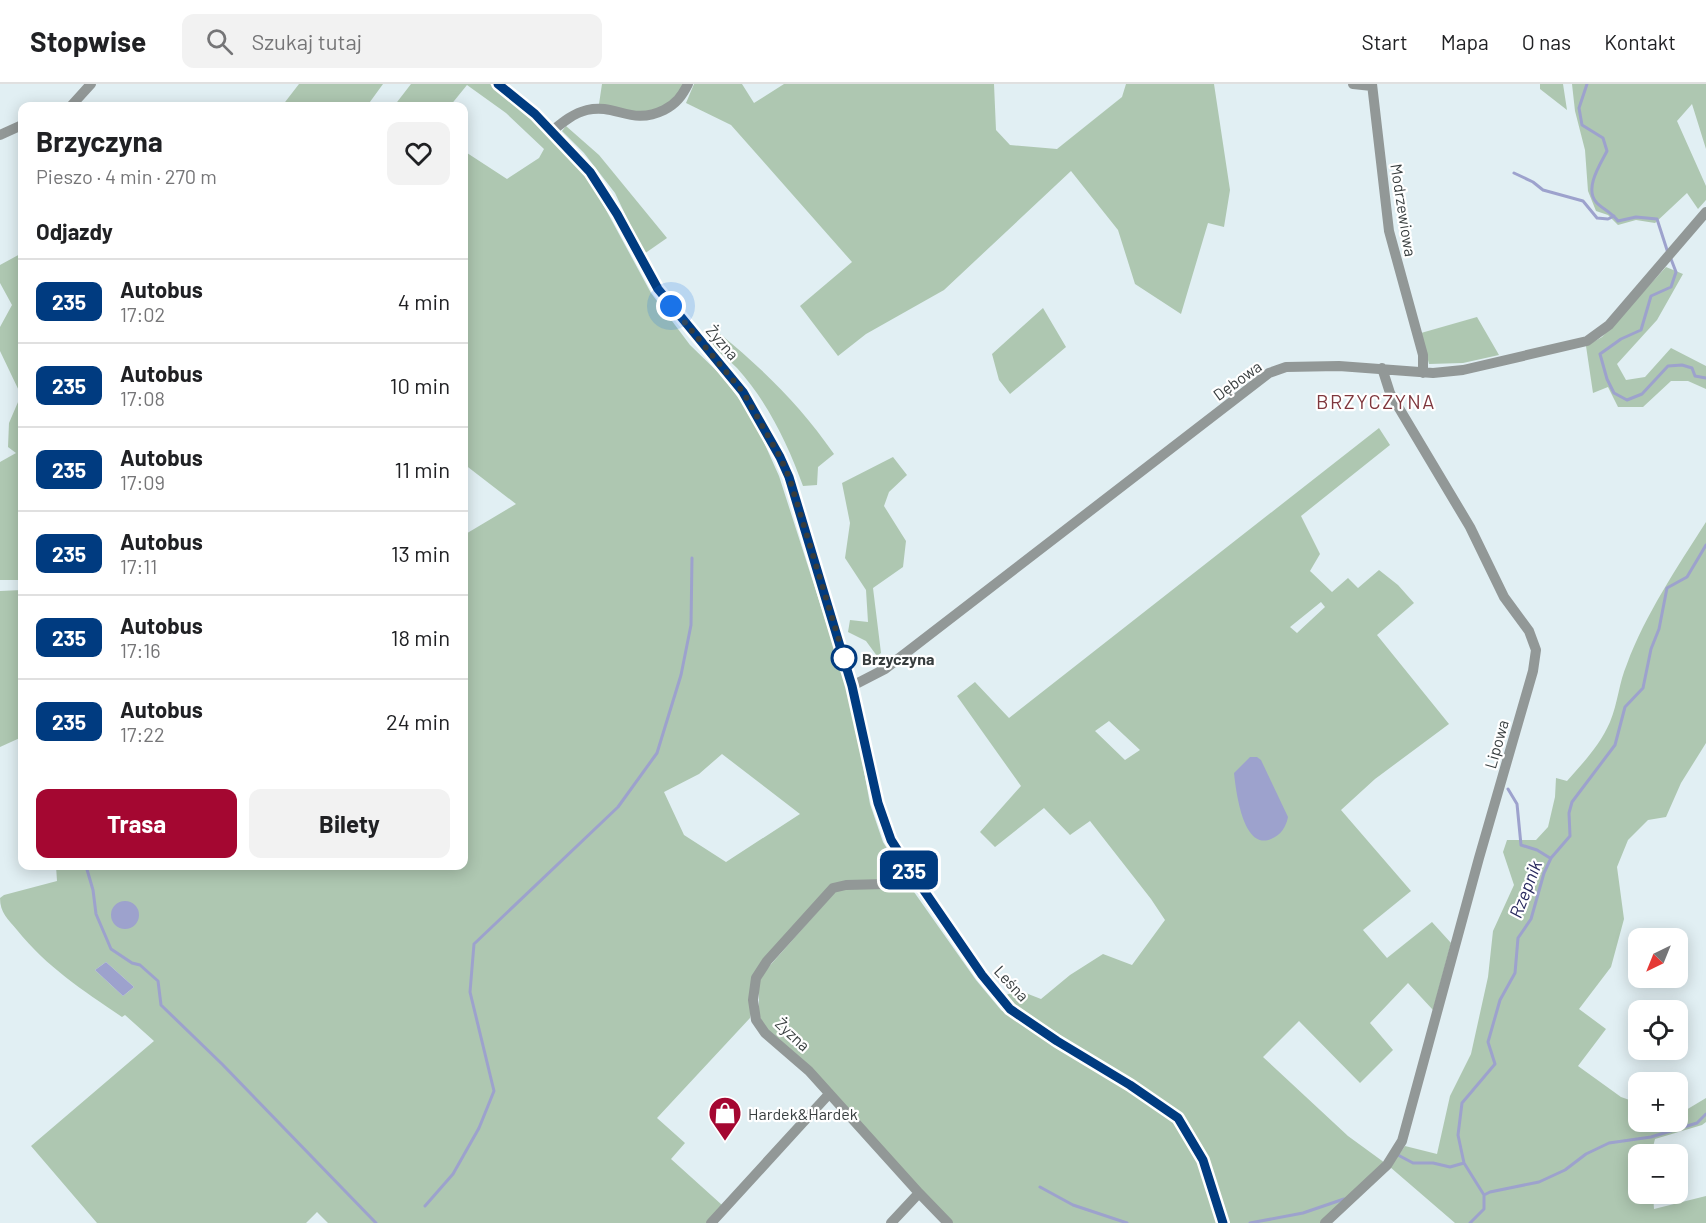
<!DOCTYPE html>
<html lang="pl">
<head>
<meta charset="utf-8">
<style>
	:root { --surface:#fff; --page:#f2f2f2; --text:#202124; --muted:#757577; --line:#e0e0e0; --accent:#a40731 }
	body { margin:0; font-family:Barlow,sans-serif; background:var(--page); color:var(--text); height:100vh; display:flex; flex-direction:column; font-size:22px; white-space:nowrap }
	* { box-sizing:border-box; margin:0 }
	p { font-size:20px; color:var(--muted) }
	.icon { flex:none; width:33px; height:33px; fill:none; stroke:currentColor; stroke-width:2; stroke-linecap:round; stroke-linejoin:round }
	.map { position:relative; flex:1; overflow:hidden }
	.details { position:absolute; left:18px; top:18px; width:450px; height:768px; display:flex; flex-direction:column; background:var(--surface); border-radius:12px; box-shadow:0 3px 15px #0003 }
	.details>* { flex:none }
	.badge { padding:0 12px; border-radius:9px; font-size:21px; line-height:39px }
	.needle { width:39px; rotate:223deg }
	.buttons { position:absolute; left:1628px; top:844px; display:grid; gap:12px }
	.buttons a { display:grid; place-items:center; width:60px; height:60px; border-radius:12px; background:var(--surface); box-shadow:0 3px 15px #0003; font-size:30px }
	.you { position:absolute; width:30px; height:30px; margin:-15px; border:4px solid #fff; border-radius:50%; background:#1a73e8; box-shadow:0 0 0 9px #1a73e833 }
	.map>.badge { position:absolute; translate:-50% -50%; box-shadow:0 0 0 3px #fff }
	h2 { padding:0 18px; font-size:22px; line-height:54px }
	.round { display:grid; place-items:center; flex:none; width:63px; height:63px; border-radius:12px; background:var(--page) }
	.overview { display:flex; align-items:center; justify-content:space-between; height:102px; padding:0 18px }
	h1 { font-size:28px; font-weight:700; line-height:45px }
	.primary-button { display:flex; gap:12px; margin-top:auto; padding:12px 18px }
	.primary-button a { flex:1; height:69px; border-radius:12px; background:var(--accent); color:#fff; font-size:24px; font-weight:700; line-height:69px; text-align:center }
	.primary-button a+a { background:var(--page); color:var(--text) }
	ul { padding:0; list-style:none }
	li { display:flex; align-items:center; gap:18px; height:84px; padding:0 18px; border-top:2px solid var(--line) }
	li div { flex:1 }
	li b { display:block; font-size:22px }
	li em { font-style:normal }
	li .badge { min-width:66px; font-weight:700; text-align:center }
	header { display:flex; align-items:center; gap:36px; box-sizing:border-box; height:84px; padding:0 30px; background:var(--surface); border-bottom:2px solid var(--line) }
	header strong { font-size:28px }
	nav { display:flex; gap:33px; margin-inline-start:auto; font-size:21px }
	.search { width:420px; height:54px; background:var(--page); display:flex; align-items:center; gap:15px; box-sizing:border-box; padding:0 21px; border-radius:12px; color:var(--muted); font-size:22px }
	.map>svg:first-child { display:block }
	.green { fill:#aec7b1; fill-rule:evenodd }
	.water { fill:#9da2cd }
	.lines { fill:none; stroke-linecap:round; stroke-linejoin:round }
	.stream { stroke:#9da2cd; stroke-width:3 }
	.street { stroke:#929897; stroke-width:10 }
	.secondary { stroke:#67706e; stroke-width:12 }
	.line-casing { stroke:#fff; stroke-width:14 }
	.line { stroke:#003b80; stroke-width:9 }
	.walk { stroke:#373d3e; stroke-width:6; stroke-dasharray:0 10.8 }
	.stop-dot { fill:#fff; stroke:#003b80; stroke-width:3 }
	.labels { text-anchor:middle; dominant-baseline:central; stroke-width:4.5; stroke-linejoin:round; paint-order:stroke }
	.street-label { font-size:16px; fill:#373d3e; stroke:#fff }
	.stop-label { font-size:16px; font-weight:bold; fill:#373d3e; stroke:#fff; text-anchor:start }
	.poi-label { font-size:16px; fill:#373d3e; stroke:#fff; text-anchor:start }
	.water-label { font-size:18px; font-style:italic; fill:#292a5f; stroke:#fff }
	.quarter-label { font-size:20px; letter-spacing:1.5px; fill:#7f373d; stroke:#fff }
</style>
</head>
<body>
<header>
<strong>Stopwise</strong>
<div class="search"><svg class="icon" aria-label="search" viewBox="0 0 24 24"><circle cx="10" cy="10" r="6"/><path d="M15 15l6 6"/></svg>Szukaj tutaj</div>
<nav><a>Start</a><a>Mapa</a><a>O nas</a><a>Kontakt</a></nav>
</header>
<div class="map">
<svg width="1706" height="1139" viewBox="0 0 1706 1139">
	<rect width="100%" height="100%" fill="#e1eff3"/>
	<path class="green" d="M 299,0 L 383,0 L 367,22 L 282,22 Z
		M 411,0 L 490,0 L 555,56 L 586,89 L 651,209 L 690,261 L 722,292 L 753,334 L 779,392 L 851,616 L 870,720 L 883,758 L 904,792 L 886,798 L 835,799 L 763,876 L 752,916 L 750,934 L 657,1034 L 685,1059 L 671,1075 L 722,1121 L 706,1139 L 328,1139 L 317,1128 L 306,1139 L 97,1139 L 31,1062 L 154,957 L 125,931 L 122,933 C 81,905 48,884 17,846 C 8,835 0,829 0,814 L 4,811 L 57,797 L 56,782 L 464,782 L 464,451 L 516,420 L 464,380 L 464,67 L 507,95 L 539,74 L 544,65 L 506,29 L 467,1 L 450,22 L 394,22 ZM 722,670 L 800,730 L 726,778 L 684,751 L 664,708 L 699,690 ZM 106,878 L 134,903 L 123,912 L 95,886 Z
		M 602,0 L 685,0 C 657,38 640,30 599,20 Z
		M 694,0 L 742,0 L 754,19 L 784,0 L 994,0 L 996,46 L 1010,61 L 1057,65 L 1122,13 L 1126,0 L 1214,0 L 1230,106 L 1224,143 L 1208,139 L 1181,230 L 1135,200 L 1118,146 L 1071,87 L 944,206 L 866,250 L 838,272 L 800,222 L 852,178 L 731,41 L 686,19 Z
		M 1540,0 L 1563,0 L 1567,26 L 1540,5 Z
		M 1572,0 L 1706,0 L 1706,65 L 1692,20 L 1677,37 L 1706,102 L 1706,116 L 1698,125 L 1687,109 L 1655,139 L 1636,136 L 1618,141 L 1608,131 L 1596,127 L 1588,107 L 1585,66 L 1575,27 Z
		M 566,42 L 599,71 L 667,154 L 644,170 L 615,109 L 584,69 L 562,47 Z
		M 22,169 L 22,496 L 0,496 L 0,378 L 16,369 L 8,363 L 9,339 L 21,311 L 0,267 L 0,243 L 12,221 L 0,199 L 0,181 Z
		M 1666,183 L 1683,190 L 1657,236 L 1617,280 L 1626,296 L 1645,293 L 1671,264 L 1706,282 L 1706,305 L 1688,297 L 1671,297 L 1643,323 L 1618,323 L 1608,303 L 1593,309 L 1586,262 L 1602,253 Z
		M 1043,224 L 1066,263 L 1010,310 L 999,296 L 992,270 Z
		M 1477,233 L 1499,271 L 1463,279 L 1429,280 L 1421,249 Z
		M 719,249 C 765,287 800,321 834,370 L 818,383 L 817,401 L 803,402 C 788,360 767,317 737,284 C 728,275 718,268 708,259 Z
		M 1379,344 L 1390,361 L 1301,432 L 1320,470 L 1310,487 L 1332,508 L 1348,494 L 1358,504 L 1379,486 L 1398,501 L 1414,519 L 1377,551 L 1449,640 L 1375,695 L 1341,726 L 1411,807 L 1363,846 L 1387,874 L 1432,838 L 1451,859 L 1433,926 L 1408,899 L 1370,939 L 1393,966 L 1360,999 L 1299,937 L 1263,973 L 1348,1052 L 1385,1079 L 1321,1139 L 1230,1139 L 1180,1031 L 1013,922 L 1004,912 L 1018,906 L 1041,915 L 1070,891 L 1103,870 L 1132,881 L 1165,836 L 1151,815 L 1090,737 L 1070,751 L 1044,724 L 995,763 L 980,748 L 1021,702 L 957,612 L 975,598 L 1009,634 ZM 1321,518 L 1325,523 L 1297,549 L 1290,543 ZM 1109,637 L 1140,666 L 1125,676 L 1095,647 Z
		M 893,373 L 907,391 L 889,408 L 884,422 L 906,457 L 903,483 L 873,504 L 881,569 L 877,572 L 866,557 L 848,548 L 850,536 L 868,538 L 866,506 L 845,474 L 850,439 L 842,399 Z
		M 1706,438 L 1706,659 L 1681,699 L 1666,733 L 1648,736 L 1628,756 L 1617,783 L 1624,835 L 1611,883 L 1579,925 L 1606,945 L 1578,982 L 1621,1013 L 1638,1019 L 1638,1038 L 1677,1038 L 1677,1029 L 1681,1029 L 1706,1014 L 1706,1038 L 1702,1041 L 1655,1055 L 1651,1071 L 1638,1071 L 1638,1110 L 1653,1110 L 1654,1125 L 1706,1112 L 1706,1139 L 1455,1139 L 1390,1083 L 1405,1062 L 1437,1070 L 1450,1012 L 1471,970 L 1488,893 L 1493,847 L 1514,801 L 1503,768 L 1507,756 L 1536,756 L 1548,743 L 1555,713 L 1556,694 L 1567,697 C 1583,679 1600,661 1610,638 C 1618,619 1619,598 1627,580 C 1645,531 1678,482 1706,438 Z
		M 22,506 L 22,653 L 0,663 L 0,507 Z
		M 907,798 L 976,896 L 1001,926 L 1054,962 L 1127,1005 L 1173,1037 L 1201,1079 L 1218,1139 L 951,1139 L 767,948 L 759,931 L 759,894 L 835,808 L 848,804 Z"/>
	<path class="water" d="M 1250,673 L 1257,673 L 1261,676 L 1288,733 C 1286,743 1281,751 1271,755 C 1243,767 1236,707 1234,689 Z
		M111 831a14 14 0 1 1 28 0a14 14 0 1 1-28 0Z
		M 106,878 L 134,903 L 123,912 L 95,886 Z"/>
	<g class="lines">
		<path class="stream" d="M 1587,0 L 1579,24 L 1582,41 L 1603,54 L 1607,67 C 1601,79 1584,104 1596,118 C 1601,124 1611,128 1618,137 L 1636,133 L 1657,135 L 1668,169
			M 1514,89 L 1533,98 L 1543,106 L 1583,117 L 1597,134 L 1608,135 L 1614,132
			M 1671,175 L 1676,188 L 1671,203 L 1651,212 L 1641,246 L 1621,255 L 1600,270 L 1607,295 L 1614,309 L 1627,316 L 1642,310 L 1668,282 L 1682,281 L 1692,284 L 1695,292 L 1706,294
			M 1508,705 L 1517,720 L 1521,761 L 1537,766 L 1550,774
			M 86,782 L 93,806 L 96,830 L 111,865 L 132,879 L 140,881 L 158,897 L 161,921 L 222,980 L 376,1139
			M 1398,1071 L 1413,1079 L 1433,1079 L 1450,1083 L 1464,1079
			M 1040,1103 L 1073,1121 L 1127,1139
			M 1484,1111 L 1490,1108 L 1539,1098 L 1565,1086 L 1586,1070 L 1609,1059 L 1651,1053 L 1697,1039 L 1706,1030
			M 425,1122 L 453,1090 L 479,1044 L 494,1007 L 470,908 L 474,860 L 618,723 L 657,669 L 681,591 L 691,541 L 692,474
			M 1250,1139 L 1303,1129 L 1344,1115
			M 1470,1139 L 1484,1125 L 1484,1111 L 1464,1079 L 1458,1051 L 1462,1019 L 1495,980 L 1488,958 L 1500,916 L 1515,889 L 1518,854 L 1531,835 L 1544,789 L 1551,774 L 1570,752 L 1569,729 L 1572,718 L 1615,661 L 1625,623 L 1643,604 L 1651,565 L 1659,545 L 1667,504 L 1687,493 L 1706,461"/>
		<path class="street" d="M 1353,0 L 1372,2
			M 1372,0 L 1389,147 L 1423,271 L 1423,289
			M 71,22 L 91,0
			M 552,47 C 563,38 574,29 587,26 C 616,19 631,42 664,26 C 676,20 682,12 688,0
			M 0,51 L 22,41
			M 852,602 L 885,585 L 1269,289 L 1286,283 L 1339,282 L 1433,289 L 1463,286 L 1587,257 L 1609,241 L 1706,128
			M 913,792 L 886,800 L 846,801 L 833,804 L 767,877 L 756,894 L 753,916 L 756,936 L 765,949 L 809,987 L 919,1109 L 948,1139
			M 711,1139 L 829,1010
			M 891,1139 L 919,1109
			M 1325,1139 L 1387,1081 L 1402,1057 L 1479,774 L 1533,587 L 1536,566 L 1529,547 L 1504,513 L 1470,443 L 1390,309 L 1382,284"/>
		<path class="secondary" d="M 498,0 L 535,30 L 590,88 L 617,130 L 658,205 L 743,308 L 780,373 L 789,393 L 852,602 L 878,719 L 891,756 L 913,792 L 982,891 L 1010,925 L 1057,957 L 1130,1001 L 1178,1034 L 1203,1076 L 1223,1139"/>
	</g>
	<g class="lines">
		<g class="line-casing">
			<path id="line" d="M 498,0 L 535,30 L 590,88 L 617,130 L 658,205 L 743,308 L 780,373 L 789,393 L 852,602 L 878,719 L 891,756 L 914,792 L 982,891 L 1010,925 L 1057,957 L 1130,1001 L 1178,1034 L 1203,1076 L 1223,1139"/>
		</g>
		<use href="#line" class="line"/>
		<path class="walk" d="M 671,222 L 743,308 L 780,373 L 789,393 L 846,579 L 844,574"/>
	</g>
	<defs>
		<g id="shop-pin" transform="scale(1.725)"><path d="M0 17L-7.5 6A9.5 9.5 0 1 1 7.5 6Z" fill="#a40731" stroke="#fff"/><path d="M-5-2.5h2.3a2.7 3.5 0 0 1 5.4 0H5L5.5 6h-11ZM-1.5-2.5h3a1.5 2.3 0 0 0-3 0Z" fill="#fff"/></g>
	</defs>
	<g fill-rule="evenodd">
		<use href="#shop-pin" x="725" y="1029"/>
	</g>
	<circle class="stop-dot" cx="844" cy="574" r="12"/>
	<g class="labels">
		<g class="street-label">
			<text transform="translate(1404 126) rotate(81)">Modrzewiowa</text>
			<text transform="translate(723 258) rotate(49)">Żyzna</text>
			<text transform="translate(1237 296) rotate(-36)">Dębowa</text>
			<text transform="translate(1496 660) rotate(-74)">Lipowa</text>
			<text transform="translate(1012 899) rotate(47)">Leśna</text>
			<text transform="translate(793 950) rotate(43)">Żyzna</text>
		</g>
		<g class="stop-label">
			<text x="862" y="574">Brzyczyna</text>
		</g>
		<g class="poi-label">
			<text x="748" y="1029">Hardek&amp;Hardek</text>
		</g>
		<g class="water-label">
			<text transform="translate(1525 805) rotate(-69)">Rzepnik</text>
		</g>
		<g class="quarter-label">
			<text x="1376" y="317">BRZYCZYNA</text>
		</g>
	</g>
</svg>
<div class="buttons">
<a><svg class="needle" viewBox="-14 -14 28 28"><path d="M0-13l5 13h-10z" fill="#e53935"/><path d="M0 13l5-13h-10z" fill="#757577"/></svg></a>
<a><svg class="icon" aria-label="locate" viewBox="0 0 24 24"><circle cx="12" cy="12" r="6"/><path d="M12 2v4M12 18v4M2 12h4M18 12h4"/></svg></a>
<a>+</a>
<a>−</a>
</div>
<div class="you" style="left:671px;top:222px"></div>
<b class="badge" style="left:909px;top:786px;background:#003b80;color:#fff">235</b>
<section class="details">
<div class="overview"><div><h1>Brzyczyna</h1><p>Pieszo · 4 min · 270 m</p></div><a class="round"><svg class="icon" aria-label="heart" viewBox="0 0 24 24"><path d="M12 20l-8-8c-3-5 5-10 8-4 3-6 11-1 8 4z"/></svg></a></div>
<h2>Odjazdy</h2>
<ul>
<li><span class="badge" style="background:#003b80;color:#fff">235</span><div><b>Autobus</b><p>17:02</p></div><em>4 min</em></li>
<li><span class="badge" style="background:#003b80;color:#fff">235</span><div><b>Autobus</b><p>17:08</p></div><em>10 min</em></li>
<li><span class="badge" style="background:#003b80;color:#fff">235</span><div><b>Autobus</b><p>17:09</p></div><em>11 min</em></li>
<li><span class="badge" style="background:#003b80;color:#fff">235</span><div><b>Autobus</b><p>17:11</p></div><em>13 min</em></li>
<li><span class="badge" style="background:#003b80;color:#fff">235</span><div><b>Autobus</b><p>17:16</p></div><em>18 min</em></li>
<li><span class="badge" style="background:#003b80;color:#fff">235</span><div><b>Autobus</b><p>17:22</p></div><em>24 min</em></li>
</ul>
<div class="primary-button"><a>Trasa</a><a>Bilety</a></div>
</section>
</div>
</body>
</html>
